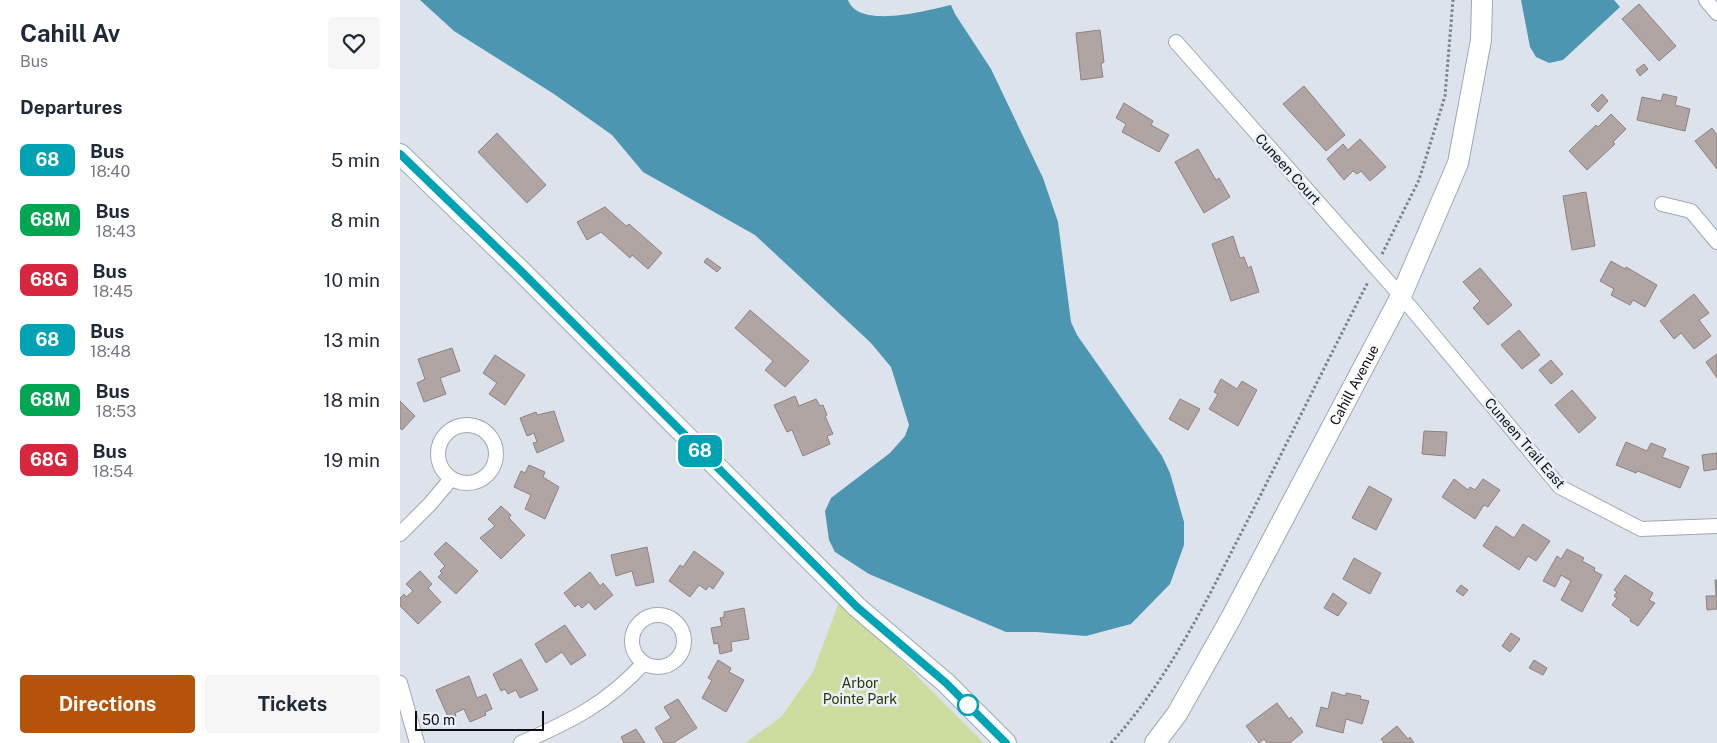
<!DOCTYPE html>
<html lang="en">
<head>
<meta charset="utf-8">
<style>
	:root { --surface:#fff; --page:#f6f6f7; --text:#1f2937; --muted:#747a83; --accent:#b45309 }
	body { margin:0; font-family:"Public Sans",sans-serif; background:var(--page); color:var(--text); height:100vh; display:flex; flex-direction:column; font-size:19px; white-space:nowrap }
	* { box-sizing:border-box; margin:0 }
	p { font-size:16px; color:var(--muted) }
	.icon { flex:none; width:28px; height:28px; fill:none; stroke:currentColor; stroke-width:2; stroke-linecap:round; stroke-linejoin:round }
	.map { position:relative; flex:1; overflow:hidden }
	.sheet { display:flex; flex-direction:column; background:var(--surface); width:400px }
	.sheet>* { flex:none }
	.badge { padding:0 10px; border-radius:8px; font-size:18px; line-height:32px }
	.scale { position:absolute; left:15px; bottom:12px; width:129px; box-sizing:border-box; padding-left:5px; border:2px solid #0c0e11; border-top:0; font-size:14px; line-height:18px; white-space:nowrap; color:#0c0e11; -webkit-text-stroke:4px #eaf0f9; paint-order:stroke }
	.map>.badge { position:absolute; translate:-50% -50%; box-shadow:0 0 0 2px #fff }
	h2 { padding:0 20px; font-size:19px; line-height:45px }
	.round { display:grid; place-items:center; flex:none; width:52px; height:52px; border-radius:5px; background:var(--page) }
	.summary { display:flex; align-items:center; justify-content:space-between; height:85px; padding:0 20px }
	h1 { font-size:24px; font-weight:700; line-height:38px }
	.button { display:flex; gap:10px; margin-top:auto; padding:10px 20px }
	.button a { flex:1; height:58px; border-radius:5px; background:var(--accent); color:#fff; font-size:20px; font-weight:700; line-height:58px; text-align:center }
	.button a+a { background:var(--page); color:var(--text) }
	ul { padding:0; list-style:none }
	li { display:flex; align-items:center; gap:15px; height:60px; padding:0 20px }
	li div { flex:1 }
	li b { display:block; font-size:19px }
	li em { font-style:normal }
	li .badge { min-width:55px; font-weight:700; text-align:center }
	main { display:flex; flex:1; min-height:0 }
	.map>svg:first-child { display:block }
	.green { fill:#cddc9f }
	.water { fill:#4c96b2 }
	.building { fill:#b0a5a3; stroke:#8e8280 }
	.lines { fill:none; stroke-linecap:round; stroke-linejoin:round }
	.street-casing { stroke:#a1a7af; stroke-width:16 }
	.secondary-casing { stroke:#a1a7af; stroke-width:22 }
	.path { stroke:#7e8288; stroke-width:3; stroke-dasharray:2.5 2.5; stroke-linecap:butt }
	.street { stroke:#fff; stroke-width:14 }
	.secondary { stroke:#fff; stroke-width:20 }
	.line-casing { stroke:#fff; stroke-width:11 }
	.line { stroke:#00a3b4; stroke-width:8 }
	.stop-dot { fill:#fff; stroke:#00a3b4; stroke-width:2.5 }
	.labels { text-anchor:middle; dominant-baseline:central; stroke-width:5; stroke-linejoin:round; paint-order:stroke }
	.street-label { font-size:14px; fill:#0c0e11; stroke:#eaf0f9 }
	.park-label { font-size:14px; fill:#2c3504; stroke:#eaf0f9 }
</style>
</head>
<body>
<main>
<section class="sheet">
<div class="summary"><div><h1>Cahill Av</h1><p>Bus</p></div><a class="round"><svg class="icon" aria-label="heart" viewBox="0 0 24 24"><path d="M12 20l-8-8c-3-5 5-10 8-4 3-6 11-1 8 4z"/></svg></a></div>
<h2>Departures</h2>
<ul>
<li><span class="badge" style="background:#00a3b4;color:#fff">68</span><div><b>Bus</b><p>18:40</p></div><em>5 min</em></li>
<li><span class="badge" style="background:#00a651;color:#fff">68M</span><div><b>Bus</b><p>18:43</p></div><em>8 min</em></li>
<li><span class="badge" style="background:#d7263d;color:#fff">68G</span><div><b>Bus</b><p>18:45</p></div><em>10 min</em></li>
<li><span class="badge" style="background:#00a3b4;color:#fff">68</span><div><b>Bus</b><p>18:48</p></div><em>13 min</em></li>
<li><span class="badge" style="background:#00a651;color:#fff">68M</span><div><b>Bus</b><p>18:53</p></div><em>18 min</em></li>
<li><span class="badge" style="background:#d7263d;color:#fff">68G</span><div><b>Bus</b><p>18:54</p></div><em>19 min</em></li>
</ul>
<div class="button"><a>Directions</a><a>Tickets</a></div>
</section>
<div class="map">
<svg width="1317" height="743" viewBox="0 0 1317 743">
	<rect width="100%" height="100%" fill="#dde3ec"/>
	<path class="green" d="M 439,602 L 473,632 L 584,743 L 345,743 L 381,717 L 413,672 Z"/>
	<path class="water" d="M 20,0 L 448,0 C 459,30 528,10 551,5 L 555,14 L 591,69 L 643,178 L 658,222 L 671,322 L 677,335 L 762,456 L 770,473 L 784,522 L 784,545 L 770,584 L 731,624 L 686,636 L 636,632 L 606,632 L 469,574 L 435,552 L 429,540 L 425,511 L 431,498 L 490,453 L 505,436 L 509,425 L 491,367 L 471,343 L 355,235 L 243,172 L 212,135 L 154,94 L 54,31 Z
		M 1121,0 L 1214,0 L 1220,7 L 1163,60 L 1149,63 L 1136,57 L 1130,47 Z"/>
	<path class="building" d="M 1239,4 L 1276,46 L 1259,61 L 1222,19 Z
		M 700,30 L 704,62 L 701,64 L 703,77 L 681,80 L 676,33 Z
		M 1244,64 L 1248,69 L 1240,76 L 1236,70 Z
		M 904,86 L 945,135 L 926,151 L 883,104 Z
		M 1202,94 L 1208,101 L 1198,112 L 1191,105 Z
		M 1263,94 L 1277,97 L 1275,105 L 1290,109 L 1285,131 L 1237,120 L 1242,97 L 1261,101 Z
		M 724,103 L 753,121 L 751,125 L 769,135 L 759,152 L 722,132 L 726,124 L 716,118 Z
		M 1211,114 L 1226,129 L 1213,142 L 1215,144 L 1187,170 L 1169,151 L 1196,125 L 1198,127 Z
		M 1312,128 L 1317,135 L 1317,169 L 1295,141 Z
		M 97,133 L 146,185 L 127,203 L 78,152 Z
		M 960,139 L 986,167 L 970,181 L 961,171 L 957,174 L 953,171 L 944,180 L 927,159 L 943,144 L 948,150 Z
		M 798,149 L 816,180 L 819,178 L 830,197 L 804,213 L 775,162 Z
		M 1186,192 L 1195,246 L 1172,250 L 1163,196 Z
		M 205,207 L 226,226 L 229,224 L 262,253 L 248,269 L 232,255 L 230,258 L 201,232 L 187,240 L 177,222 Z
		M 833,236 L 840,258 L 844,257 L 848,268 L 851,266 L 859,292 L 831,301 L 812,244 Z
		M 307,258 L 321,268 L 317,272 L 304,262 Z
		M 1211,261 L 1225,269 L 1226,267 L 1257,285 L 1245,307 L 1233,300 L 1230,305 L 1211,295 L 1214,289 L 1200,281 Z
		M 1080,268 L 1112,305 L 1088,325 L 1073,308 L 1080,301 L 1063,282 Z
		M 1294,294 L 1309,313 L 1299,320 L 1311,336 L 1294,349 L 1281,333 L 1274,339 L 1260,321 Z
		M 350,310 L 409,361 L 385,387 L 365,370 L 373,361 L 335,328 Z
		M 1119,330 L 1140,355 L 1122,369 L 1101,345 Z
		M 52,348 L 60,371 L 40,378 L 46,394 L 24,402 L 17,383 L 25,379 L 18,359 Z
		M 1317,354 L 1317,378 L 1306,362 Z
		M 95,355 L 125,375 L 105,405 L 89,394 L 97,383 L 83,373 Z
		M 1151,360 L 1163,374 L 1151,384 L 1139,370 Z
		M 821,379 L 837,389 L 842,381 L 857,390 L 838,426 L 809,409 L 818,394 L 814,392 Z
		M 1172,390 L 1196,418 L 1179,433 L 1155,405 Z
		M 395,396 L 399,406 L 416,399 L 420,406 L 423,405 L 427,415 L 425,416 L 433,434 L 427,436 L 430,444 L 403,456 L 392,430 L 387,432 L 374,405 Z
		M 780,399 L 800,409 L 788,430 L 769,419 Z
		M 0,401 L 15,416 L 2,430 L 0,428 Z
		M 154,411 L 164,441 L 137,453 L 133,443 L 137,442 L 134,433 L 127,436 L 120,418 L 136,412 L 137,415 Z
		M 1024,431 L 1047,432 L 1045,456 L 1022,454 Z
		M 1226,442 L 1247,451 L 1251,443 L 1266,449 L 1262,457 L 1289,467 L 1280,488 L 1238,471 L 1236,473 L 1216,465 Z
		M 1317,453 L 1317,469 L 1304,471 L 1302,455 Z
		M 129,465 L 145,472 L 143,477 L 159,487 L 145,519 L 125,509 L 131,495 L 114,487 L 121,471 L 125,473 Z
		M 1054,479 L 1068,490 L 1070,487 L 1075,490 L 1083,479 L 1100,490 L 1088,507 L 1084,505 L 1075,519 L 1042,497 Z
		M 969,486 L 992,499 L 976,530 L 952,518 Z
		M 101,506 L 111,515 L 109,518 L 125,535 L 101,559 L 80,538 L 95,526 L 88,519 Z
		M 1123,524 L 1150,541 L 1136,561 L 1128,556 L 1119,570 L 1083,546 L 1096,526 L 1114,538 Z
		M 46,542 L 78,571 L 56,594 L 38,577 L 42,573 L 40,571 L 45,566 L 34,554 Z
		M 247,547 L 254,582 L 236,586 L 232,571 L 216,576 L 211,555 Z
		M 1167,549 L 1184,558 L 1182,561 L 1195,568 L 1194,571 L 1202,575 L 1182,612 L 1161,600 L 1171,581 L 1161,575 L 1155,587 L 1143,581 L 1157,556 L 1161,559 Z
		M 294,551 L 324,573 L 313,589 L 309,586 L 306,590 L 299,585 L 290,597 L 269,581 L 280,565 L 283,567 Z
		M 954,558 L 981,573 L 970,594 L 943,579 Z
		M 20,571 L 32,584 L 28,588 L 41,602 L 18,624 L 0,606 L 0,598 L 4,594 L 6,597 L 13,591 L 6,584 Z
		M 190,572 L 200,586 L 203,583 L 213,595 L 195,610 L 189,602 L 182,608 L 178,604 L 175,607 L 164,593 Z
		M 1225,575 L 1253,593 L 1249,600 L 1255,603 L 1238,626 L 1230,621 L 1231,619 L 1212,605 L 1217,598 L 1214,596 L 1217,592 L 1214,590 Z
		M 1315,580 L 1317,580 L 1317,609 L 1307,610 L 1306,596 L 1316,596 Z
		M 1061,585 L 1068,590 L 1063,596 L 1056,591 Z
		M 933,593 L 947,603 L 938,616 L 924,608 Z
		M 344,608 L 349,639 L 331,642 L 332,651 L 320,654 L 318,643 L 314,644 L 311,628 L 322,626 L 320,618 L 324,617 L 324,612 Z
		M 165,625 L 186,655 L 171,665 L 162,652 L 146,663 L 135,644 Z
		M 1111,633 L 1120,639 L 1110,652 L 1102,646 Z
		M 121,659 L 138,690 L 120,698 L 116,690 L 108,694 L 105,689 L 101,691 L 93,674 Z
		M 318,660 L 331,668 L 329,672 L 344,680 L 326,712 L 302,698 L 312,680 L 308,678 Z
		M 1134,660 L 1147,668 L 1143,675 L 1129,668 Z
		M 69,676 L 77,698 L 86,694 L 92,709 L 85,712 L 86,715 L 70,722 L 64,709 L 55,713 L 56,716 L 49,719 L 36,690 Z
		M 932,692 L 946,696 L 946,693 L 961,696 L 960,699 L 969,701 L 962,724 L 946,719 L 943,733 L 916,726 L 921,707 L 928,709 Z
		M 278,699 L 297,728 L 273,743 L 264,743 L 255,728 L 271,718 L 264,707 Z
		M 877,703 L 889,719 L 891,717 L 903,732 L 890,743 L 867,743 L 864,739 L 859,743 L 846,726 Z
		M 997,726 L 1008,739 L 1010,737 L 1014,743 L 984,743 L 981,739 Z
		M 236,729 L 245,743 L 224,743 L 221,737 Z"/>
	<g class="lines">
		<g class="street-casing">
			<path id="street" d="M 1306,0 L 1317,13
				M 776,42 L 1001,296 L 1160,487 L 1241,529 L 1317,526
				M 1262,204 L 1291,211 L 1317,242
				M38 454a29 29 0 1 1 58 0a29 29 0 1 1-58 0Z
				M 0,534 L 30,504 L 51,479
				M232 641a26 26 0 1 1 52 0a26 26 0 1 1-52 0Z
				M 0,683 L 17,743
				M 121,743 C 171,721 206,704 243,664"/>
		</g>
		<g class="secondary-casing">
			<g id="secondary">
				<path d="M 0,154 L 120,270 L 457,607 L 546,683 L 606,743"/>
				<path id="s1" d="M 755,743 L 777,714 L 831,618 L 1001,296 L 1058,163 L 1081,40 L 1082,0"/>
			</g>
		</g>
		<path class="path" d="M 982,254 L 1019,180 L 1045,96 L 1053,0
			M 711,743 C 763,686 800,614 835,545 C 880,458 923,369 968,282"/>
		<use href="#street" class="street"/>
		<use href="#secondary" class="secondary"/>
	</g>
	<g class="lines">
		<g class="line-casing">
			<path id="line" d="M 0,154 L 120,270 L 457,607 L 546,683 L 606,743"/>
		</g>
		<use href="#line" class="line"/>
	</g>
	<circle class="stop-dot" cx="568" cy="705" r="10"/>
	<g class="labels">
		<g class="street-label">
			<text transform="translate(888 169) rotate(48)">Cuneen Court</text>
			<text stroke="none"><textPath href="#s1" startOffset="410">Cahill Avenue</textPath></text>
			<text transform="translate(1125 443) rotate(49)">Cuneen Trail East</text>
		</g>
		<g class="park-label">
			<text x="460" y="683">Arbor<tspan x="460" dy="16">Pointe Park</tspan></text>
		</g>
	</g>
</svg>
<div class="scale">50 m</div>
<b class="badge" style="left:300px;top:451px;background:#00a3b4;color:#fff">68</b>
</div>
</main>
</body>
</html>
